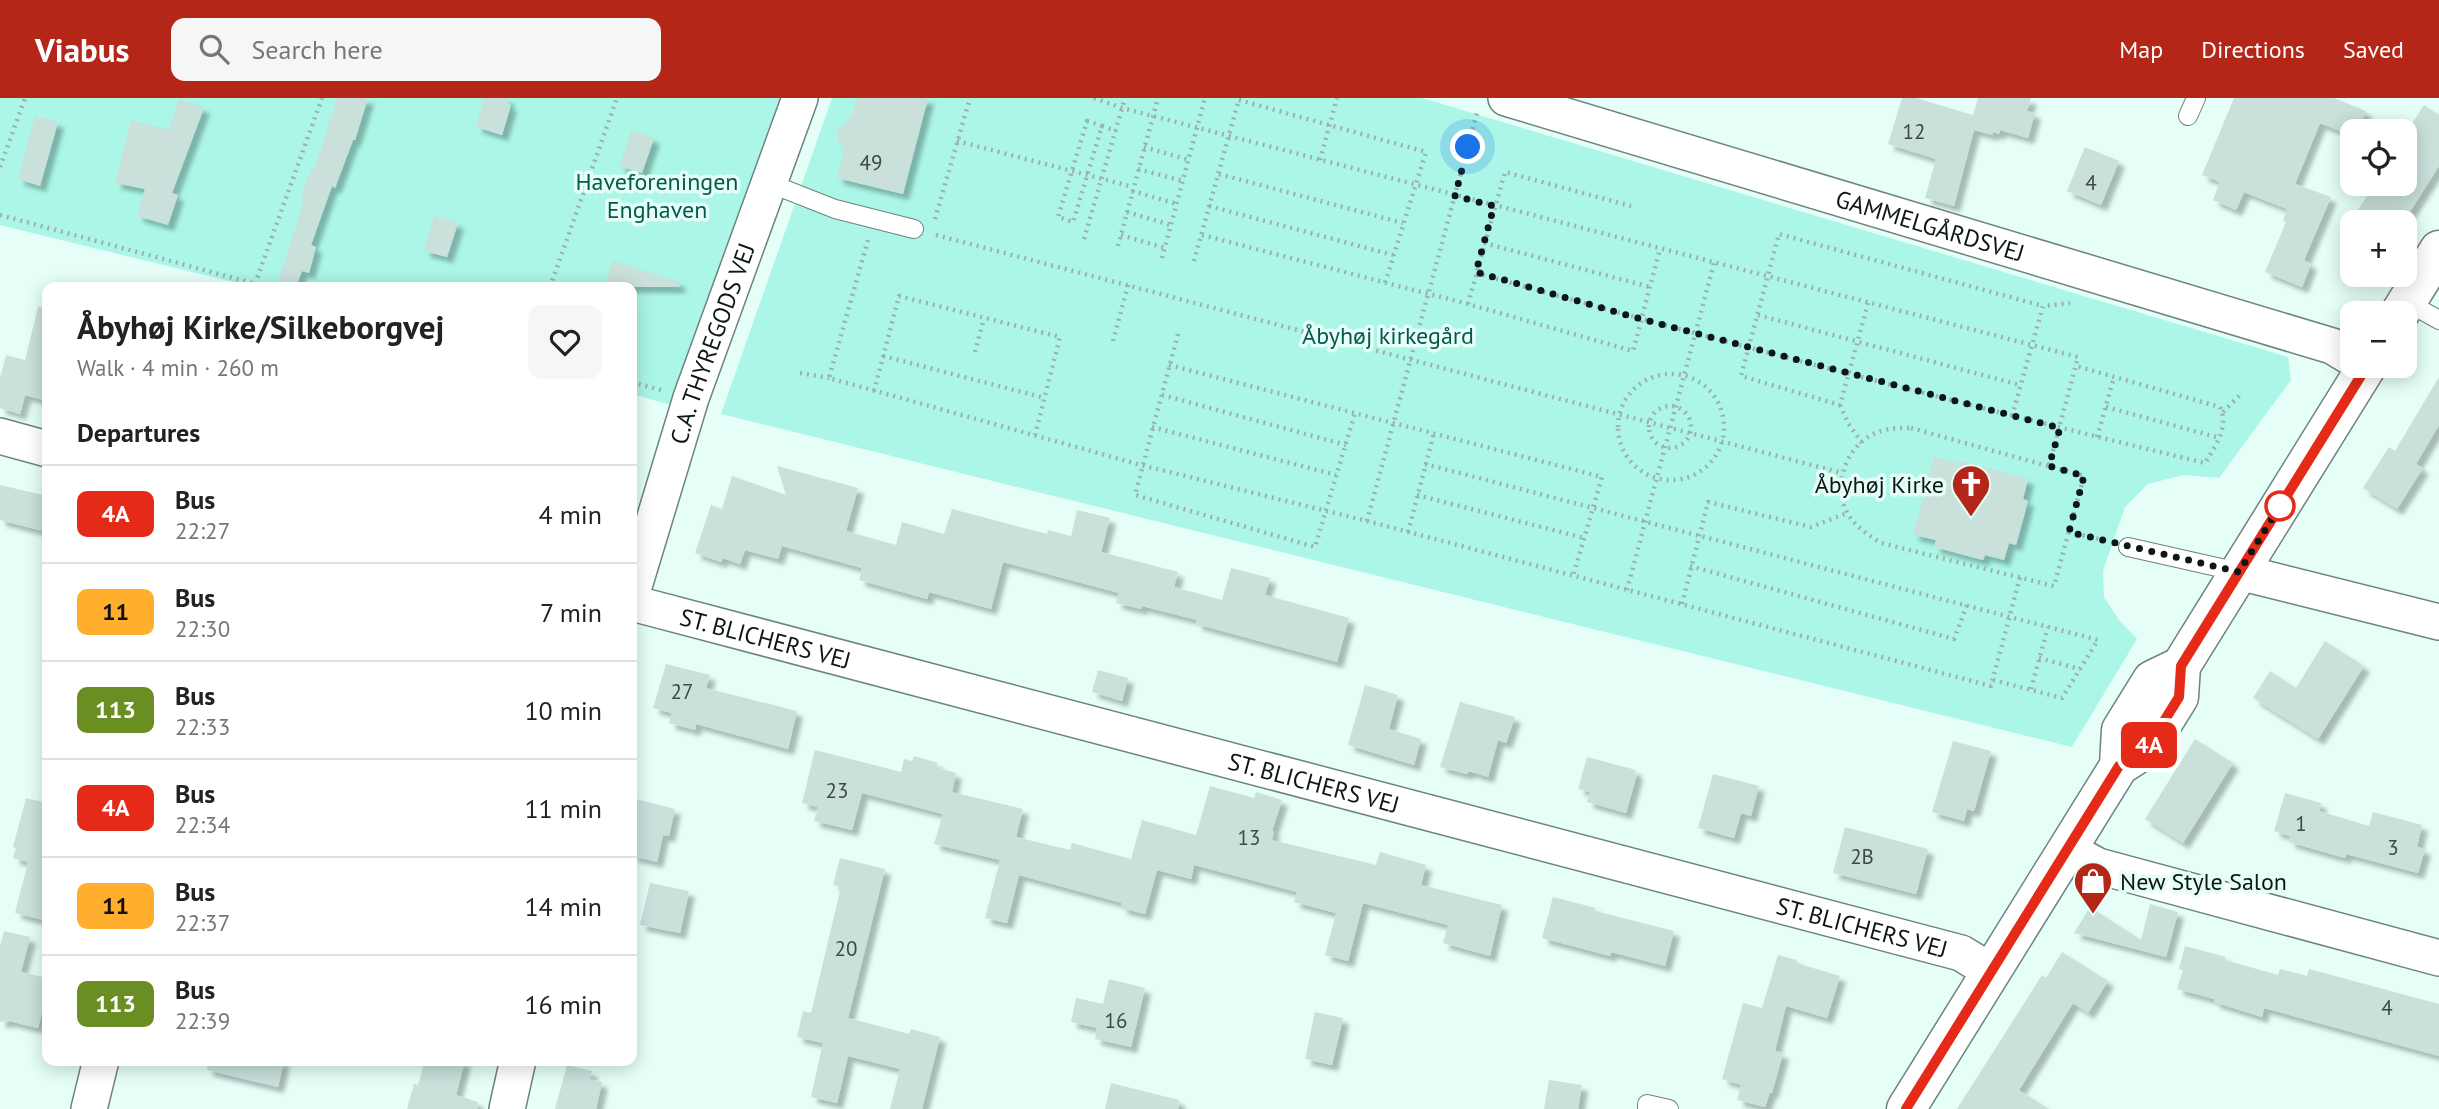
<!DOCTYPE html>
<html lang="en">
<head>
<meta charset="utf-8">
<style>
	:root { --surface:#fff; --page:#f6f6f6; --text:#222; --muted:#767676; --line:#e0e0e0; --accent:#b42618 }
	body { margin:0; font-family:"PT Sans",sans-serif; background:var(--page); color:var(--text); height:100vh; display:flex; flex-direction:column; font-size:26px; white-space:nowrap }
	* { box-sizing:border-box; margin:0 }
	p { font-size:23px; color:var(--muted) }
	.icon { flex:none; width:38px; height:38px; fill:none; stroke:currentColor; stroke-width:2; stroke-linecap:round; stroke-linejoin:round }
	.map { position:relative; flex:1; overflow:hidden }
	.panel { position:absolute; left:42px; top:184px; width:595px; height:784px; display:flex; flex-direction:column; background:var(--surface); border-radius:14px; box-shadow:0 4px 18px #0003 }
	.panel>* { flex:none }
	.badge { padding:0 14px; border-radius:10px; font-size:24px; line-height:46px }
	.controls { position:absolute; left:2340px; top:21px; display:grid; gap:14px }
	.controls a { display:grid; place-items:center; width:77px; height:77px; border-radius:14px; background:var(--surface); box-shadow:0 4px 18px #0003; font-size:35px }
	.you { position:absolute; width:35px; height:35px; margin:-18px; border:5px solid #fff; border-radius:50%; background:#1a73e8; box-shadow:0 0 0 10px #1a73e833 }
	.map>.badge { position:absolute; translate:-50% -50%; box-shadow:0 0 0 4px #fff }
	h2 { padding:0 35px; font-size:26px; line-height:63px }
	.round { display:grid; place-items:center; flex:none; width:74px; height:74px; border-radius:14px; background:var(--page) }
	.headline { display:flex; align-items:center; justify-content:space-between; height:119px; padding:0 35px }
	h1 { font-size:33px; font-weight:800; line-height:52px }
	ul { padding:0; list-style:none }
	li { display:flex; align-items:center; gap:21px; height:98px; padding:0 35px; border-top:2px solid var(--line) }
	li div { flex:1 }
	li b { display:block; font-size:26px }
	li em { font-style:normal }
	li .badge { min-width:77px; font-weight:700; text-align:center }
	header { display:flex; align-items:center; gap:42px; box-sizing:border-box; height:98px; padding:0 35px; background:var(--accent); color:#fff }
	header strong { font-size:33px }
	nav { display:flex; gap:38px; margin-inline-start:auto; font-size:24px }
	.search { width:490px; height:63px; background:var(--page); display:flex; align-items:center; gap:18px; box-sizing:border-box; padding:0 24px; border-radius:14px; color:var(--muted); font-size:26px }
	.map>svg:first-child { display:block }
	.green { fill:#abf6e7 }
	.building { fill:#c9e0db; filter:url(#shadow) }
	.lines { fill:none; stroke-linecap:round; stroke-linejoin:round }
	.lane-casing { stroke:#6d837e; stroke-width:20 }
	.street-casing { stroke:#6d837e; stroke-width:38 }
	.secondary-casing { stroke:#6d837e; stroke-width:41 }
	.path { stroke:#9db1ac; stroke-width:4.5; stroke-dasharray:2 5; stroke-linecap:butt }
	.lane { stroke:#fff; stroke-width:18 }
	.street { stroke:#fff; stroke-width:35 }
	.secondary { stroke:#fff; stroke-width:38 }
	.line-casing { stroke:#fff; stroke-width:16 }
	.line { stroke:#e52b18; stroke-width:10 }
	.walk { stroke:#0e1715; stroke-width:7; stroke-dasharray:0 12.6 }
	.stop-dot { fill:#fff; stroke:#e52b18; stroke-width:3.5 }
	.labels { text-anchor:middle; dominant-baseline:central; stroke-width:7; stroke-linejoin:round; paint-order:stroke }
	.number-label { font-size:21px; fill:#3d4946 }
	.park-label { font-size:24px; fill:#09584d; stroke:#e5fef8 }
	.street-label { font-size:24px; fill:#0e1715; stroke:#e5fef8 }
	.poi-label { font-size:24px; fill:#0e1715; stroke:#e5fef8; text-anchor:end }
</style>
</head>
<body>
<header>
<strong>Viabus</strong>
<div class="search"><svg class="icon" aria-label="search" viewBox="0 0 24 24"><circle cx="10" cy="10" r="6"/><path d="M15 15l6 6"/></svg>Search here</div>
<nav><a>Map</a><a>Directions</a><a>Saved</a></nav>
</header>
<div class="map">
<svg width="2439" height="1011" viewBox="0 0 2439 1011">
	<defs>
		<filter id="shadow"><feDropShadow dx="6" dy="6" stdDeviation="2" flood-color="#0004"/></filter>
	</defs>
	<rect width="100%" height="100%" fill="#e5fef8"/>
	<path class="green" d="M 0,0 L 797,0 L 685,311 L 632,296 L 632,189 L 253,189 L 0,127 Z
		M 832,0 L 1422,0 L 2288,259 L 2291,282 L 2219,380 L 2183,377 L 2148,386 L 2125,409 L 2103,473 L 2104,499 L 2119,522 L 2137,541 L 2072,649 L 721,316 Z"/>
	<path class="building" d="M 337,0 L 368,0 L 355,42 L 353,42 L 335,90 L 332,88 L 311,147 L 316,149 L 309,175 L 302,173 L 296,189 L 292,189 L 278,184 L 305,100 L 301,98 L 311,71 L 314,72 Z
		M 484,0 L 509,0 L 507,6 L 511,7 L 502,37 L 476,29 Z
		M 857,0 L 928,0 L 903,96 L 837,80 L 844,52 L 838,42 L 837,32 L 853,16 Z
		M 1902,0 L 1916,0 L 1973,17 L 1978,0 L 2031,0 L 2027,13 L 2035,15 L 2028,40 L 2000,32 L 1999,36 L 1993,34 L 1993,37 L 1974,32 L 1954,108 L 1925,100 L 1936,61 L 1888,46 Z
		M 2234,0 L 2334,0 L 2366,13 L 2358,33 L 2352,33 L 2352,38 L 2320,25 L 2295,86 L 2331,99 L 2304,162 L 2311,166 L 2302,189 L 2265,174 L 2286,124 L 2283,123 L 2287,111 L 2244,94 L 2236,112 L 2213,102 L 2220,84 L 2202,77 Z
		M 179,1 L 204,10 L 172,95 L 178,97 L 168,127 L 137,118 L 145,91 L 115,85 L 131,22 L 169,32 Z
		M 2424,7 L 2439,17 L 2439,68 L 2404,123 L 2350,124 L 2375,86 L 2404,86 L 2404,38 Z
		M 35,18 L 58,24 L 40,88 L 18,81 Z
		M 631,33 L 654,40 L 642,75 L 619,68 Z
		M 2085,49 L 2119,63 L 2101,107 L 2067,93 Z
		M 434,118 L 458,125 L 447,159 L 424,153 Z
		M 613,163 L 680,184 L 679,189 L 605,189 Z
		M 38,209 L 47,210 L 47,303 L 25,297 L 20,316 L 0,310 L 0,280 L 6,257 L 25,262 Z
		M 2439,279 L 2439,327 L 2416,366 L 2423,370 L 2397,411 L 2363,390 L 2389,349 L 2395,353 Z
		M 1934,359 L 1957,365 L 1958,362 L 2028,381 L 2023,401 L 2028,403 L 2016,447 L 2009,445 L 2004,462 L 1985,457 L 1983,462 L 1934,449 L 1936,442 L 1913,437 Z
		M 777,368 L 858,390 L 846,433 L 896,447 L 902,424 L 944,436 L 952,411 L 1047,436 L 1048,432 L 1071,438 L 1077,412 L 1110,420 L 1101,454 L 1178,474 L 1174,489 L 1222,502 L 1231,470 L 1270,480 L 1265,497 L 1349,520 L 1337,564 L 1196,526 L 1197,522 L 1142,508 L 1141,511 L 1116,505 L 1119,495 L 1003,464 L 991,511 L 929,494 L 927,501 L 859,482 L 862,470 L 782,448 L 778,461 L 745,452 L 740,466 L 723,460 L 721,464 L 695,455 L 711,407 L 722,411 L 732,378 L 786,397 Z
		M 0,387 L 47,398 L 47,434 L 0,422 Z
		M 2325,543 L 2364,568 L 2318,641 L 2253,600 L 2270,573 L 2296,590 Z
		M 666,566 L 710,577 L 706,590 L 797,613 L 788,651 L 696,626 L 695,632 L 669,625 L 672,615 L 653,610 Z
		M 1098,572 L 1128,580 L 1122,603 L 1092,594 Z
		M 1365,587 L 1398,597 L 1389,631 L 1421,641 L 1414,667 L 1348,647 Z
		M 1460,604 L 1515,619 L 1506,645 L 1498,642 L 1488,679 L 1469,673 L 1467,676 L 1440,669 Z
		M 2195,641 L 2233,665 L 2183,745 L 2145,721 Z
		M 1953,643 L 1991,653 L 1974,713 L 1967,711 L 1964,723 L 1932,714 Z
		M 815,652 L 901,674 L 904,661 L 912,663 L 914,658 L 938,665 L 936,669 L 956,675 L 952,694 L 1023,711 L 1016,739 L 1070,752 L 1072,745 L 1131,761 L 1142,722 L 1196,737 L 1210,688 L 1254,700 L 1256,694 L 1282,702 L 1272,733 L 1274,734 L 1272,742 L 1376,767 L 1380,754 L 1426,767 L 1421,787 L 1502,807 L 1490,858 L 1443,845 L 1448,827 L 1363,805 L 1348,863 L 1325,857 L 1336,815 L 1294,804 L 1297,794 L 1194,767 L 1191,781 L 1157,772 L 1145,816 L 1121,810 L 1122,805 L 1019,777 L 1007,825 L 985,820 L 1000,762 L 934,746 L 943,716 L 862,695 L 852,732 L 814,723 L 818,709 L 802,705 Z
		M 1587,659 L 1636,672 L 1635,676 L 1637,676 L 1626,715 L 1587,704 L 1590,694 L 1578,691 Z
		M 1713,676 L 1759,688 L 1751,718 L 1741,715 L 1734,740 L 1698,730 Z
		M 2285,695 L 2321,705 L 2319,713 L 2369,728 L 2373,714 L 2422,727 L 2417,749 L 2425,751 L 2418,775 L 2346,756 L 2345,760 L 2289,744 L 2290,738 L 2274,733 Z
		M 26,700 L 47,705 L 47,823 L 15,815 L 28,764 L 13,760 L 16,750 L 13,749 Z
		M 632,700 L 675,711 L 669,738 L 663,737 L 657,764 L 632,758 Z
		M 1845,729 L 1928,751 L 1916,796 L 1833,775 Z
		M 840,760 L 885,771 L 848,920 L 909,936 L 911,931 L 940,939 L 922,1011 L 890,1011 L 900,971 L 848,958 L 837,1005 L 811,999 L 823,945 L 797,939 L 803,913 L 811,915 L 841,789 L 833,787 Z
		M 650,785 L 689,793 L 680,835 L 640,827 Z
		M 1553,799 L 1596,810 L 1595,813 L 1674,833 L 1665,868 L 1611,854 L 1610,858 L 1542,840 Z
		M 2150,806 L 2178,814 L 2166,859 L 2074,835 L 2090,809 L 2141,842 Z
		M 4,833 L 30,839 L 21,874 L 47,880 L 47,892 L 38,930 L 9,923 L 0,924 L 0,848 Z
		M 2185,848 L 2226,859 L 2225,862 L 2278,877 L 2280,871 L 2307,878 L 2309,871 L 2439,906 L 2439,958 L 2264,910 L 2262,919 L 2214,904 L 2214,901 L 2177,891 L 2183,872 L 2179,871 Z
		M 2062,854 L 2108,883 L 2088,915 L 2073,905 L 2019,992 L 2049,1011 L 1957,1011 L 2042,877 L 2046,880 Z
		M 1778,857 L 1797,862 L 1796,865 L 1840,878 L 1827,920 L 1786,908 L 1775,953 L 1783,955 L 1772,995 L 1770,994 L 1765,1009 L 1737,1002 L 1741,987 L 1722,981 L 1743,905 L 1762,910 Z
		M 1109,881 L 1145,890 L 1131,949 L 1095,941 L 1097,930 L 1071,924 L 1076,900 L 1103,906 Z
		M 1315,914 L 1343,920 L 1332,967 L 1305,961 Z
		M 208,962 L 284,962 L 278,989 L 207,972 Z
		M 425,962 L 465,962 L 456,997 L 478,1004 L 477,1011 L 407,1011 L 414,986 L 418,987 Z
		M 567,967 L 592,973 L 590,981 L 602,984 L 596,1011 L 555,1011 Z
		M 1549,982 L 1582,987 L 1578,1011 L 1544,1011 Z
		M 1111,985 L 1179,1002 L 1178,1011 L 1105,1011 Z"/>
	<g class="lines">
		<g class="lane-casing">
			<path id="lane" d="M 2188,18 L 2196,0
				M 769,85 L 835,111 L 914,131
				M 2407,204 L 2439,222
				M 2128,449 L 2239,474
				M 1647,1011 L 1647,1006 L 1669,1011"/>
		</g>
		<g class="street-casing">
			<g id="street">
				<path id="s1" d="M 1506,0 L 2332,248 L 2352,260"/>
				<path d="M 0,338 L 47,351"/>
				<path d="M 2239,474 L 2439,524"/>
				<path id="s2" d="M 632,495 L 691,300 L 800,0"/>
				<path id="s3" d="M 632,505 L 1961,855 L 1992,874"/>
				<path d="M 2067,751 L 2098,768 L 2439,860"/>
				<path d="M 89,1011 L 101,962"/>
				<path d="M 507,1011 L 518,962"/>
			</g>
		</g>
		<g class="secondary-casing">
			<path id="secondary" d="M 2400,215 L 2439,152
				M 2119,668 L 2121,632 L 2152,582 L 2181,568
				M 1906,1011 L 2119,668 L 2148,649 L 2179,599 L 2181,568 L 2367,268"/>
		</g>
		<path class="path" d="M 1094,0 L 1122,10 L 2078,259 L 2049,368
			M 1239,2 L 1426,54 L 1385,185
			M 1087,23 L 1102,28 L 1073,124 L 1058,119 Z
			M 1102,28 L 1116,33
			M 957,43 L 1133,89
			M 1144,49 L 1189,62
			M 1320,62 L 1337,0
			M 0,69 L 25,0
			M 1138,71 L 1183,83
			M 1219,76 L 1403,125
			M 1132,93 L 1177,106
			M 1209,108 L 1393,157
			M 1127,114 L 1171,127
			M 0,117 L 267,189
			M 935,121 L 970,0
			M 936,137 L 1842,375
			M 1121,137 L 1165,150
			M 1202,137 L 1468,206 L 1633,253 L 1660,151
			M 1084,141 L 1125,0
			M 868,142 L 829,280 L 1141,367 L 1367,423 L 1991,588 L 2020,479
			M 1484,145 L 1650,189
			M 1118,148 L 1158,0
			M 1162,160 L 1205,0
			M 1194,163 L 1239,1
			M 1476,175 C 1718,243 1961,306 2205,365 C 2216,347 2229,330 2220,309 L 2076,268
			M 255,186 L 322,0
			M 550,189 L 617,0
			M 1868,205 L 1840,307 L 1741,278 L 1779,136 L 2043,208
			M 1468,206 L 1505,74 L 1631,108
			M 1758,217 L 2020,287
			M 1178,236 L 1135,397 L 1315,449 L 1355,315
			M 1113,243 L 1128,187
			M 975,254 L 984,220
			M 883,258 L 1045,300
			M 1169,267 L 1602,379 L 1573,478
			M 800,275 L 829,280
			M1618 329a53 53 0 1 1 106 0a53 53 0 1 1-106 0Z
			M 632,284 L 661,292
			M 874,293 L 899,198 L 1060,239 L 1035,337
			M 1162,297 L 1346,347
			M 1840,307 L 1848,325 L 1862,345
			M1649 329a21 21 0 1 1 42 0a21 21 0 1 1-42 0Z
			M 2106,309 L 2220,340
			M 2223,314 L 2240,297
			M 2012,318 L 2043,208 L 2070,205
			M 1152,329 L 1336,377
			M 1911,330 L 2084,378 L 2054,488 L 1881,445 C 1868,437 1856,429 1848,416 C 1833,391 1844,354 1868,339 C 1882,330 1896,330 1911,330 Z
			M 2097,339 L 2114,279
			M 1425,366 L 2098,542 L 2062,600 L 1993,582
			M 1417,397 L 1584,440
			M 1367,423 L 1477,15
			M 1408,434 L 1434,335
			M 2069,434 L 2107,443
			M 1690,468 L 1954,541 L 1967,507
			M 1627,492 L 1714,165
			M 1682,506 L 1708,404 L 1811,429 L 1847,415
			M 2039,560 L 2080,571
			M 2031,591 L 2048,529"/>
		<use href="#lane" class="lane"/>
		<use href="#street" class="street"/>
		<use href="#secondary" class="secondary"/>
	</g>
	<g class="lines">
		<g class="line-casing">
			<path id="line" d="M 1906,1011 L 2119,668 L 2148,649 L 2179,599 L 2181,568 L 2367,268"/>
		</g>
		<use href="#line" class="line"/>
		<path class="walk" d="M 1468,49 L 1455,98 L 1494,108 L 1476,174 L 1641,221 L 2060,330 L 2049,368 L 2084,378 L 2069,434 L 2239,474 L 2280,408"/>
	</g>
	<defs>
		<g id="church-pin" transform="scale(2.0125)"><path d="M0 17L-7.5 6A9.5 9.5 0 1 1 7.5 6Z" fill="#b42618" stroke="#e5fef8"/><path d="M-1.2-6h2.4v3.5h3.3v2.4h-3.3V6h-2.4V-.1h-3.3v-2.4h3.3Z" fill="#fff"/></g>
		<g id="shop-pin" transform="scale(2.0125)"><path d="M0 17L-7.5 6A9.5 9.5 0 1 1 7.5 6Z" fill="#b42618" stroke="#e5fef8"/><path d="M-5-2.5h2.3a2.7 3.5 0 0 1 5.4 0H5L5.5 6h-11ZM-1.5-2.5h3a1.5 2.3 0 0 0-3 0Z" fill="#fff"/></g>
	</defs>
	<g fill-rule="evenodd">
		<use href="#church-pin" x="1971" y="386"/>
		<use href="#shop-pin" x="2093" y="783"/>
	</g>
	<circle class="stop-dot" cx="2280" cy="408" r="14"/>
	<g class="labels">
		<g class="number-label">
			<text x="1914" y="33">12</text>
			<text x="871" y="64">49</text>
			<text x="2091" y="84">4</text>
			<text x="682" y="593">27</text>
			<text x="837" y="692">23</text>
			<text x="2301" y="725">1</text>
			<text x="1249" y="739">13</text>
			<text x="2393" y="749">3</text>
			<text x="1862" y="758">2B</text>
			<text x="846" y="850">20</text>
			<text x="2387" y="909">4</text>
			<text x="1116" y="922">16</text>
		</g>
		<g class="park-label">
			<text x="657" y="83">Haveforeningen<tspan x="657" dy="28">Enghaven</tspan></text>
			<text x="1388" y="237">Åbyhøj kirkegård</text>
		</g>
		<g class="street-label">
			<text stroke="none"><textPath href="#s1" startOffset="443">GAMMELGÅRDSVEJ</textPath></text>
			<text stroke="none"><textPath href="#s2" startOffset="262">C.A. THYREGODS VEJ</textPath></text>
			<text stroke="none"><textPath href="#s3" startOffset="138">ST. BLICHERS VEJ</textPath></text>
			<text stroke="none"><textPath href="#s3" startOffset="705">ST. BLICHERS VEJ</textPath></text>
			<text stroke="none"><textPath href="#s3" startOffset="1272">ST. BLICHERS VEJ</textPath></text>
		</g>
		<g class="poi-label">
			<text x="1944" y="386">Åbyhøj Kirke</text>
			<text x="2120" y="783" text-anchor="start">New Style Salon</text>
		</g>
	</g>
</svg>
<div class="controls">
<a><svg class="icon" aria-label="locate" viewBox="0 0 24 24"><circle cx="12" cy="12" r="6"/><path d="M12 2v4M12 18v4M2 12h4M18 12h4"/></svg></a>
<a>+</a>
<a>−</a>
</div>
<div class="you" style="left:1468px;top:49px"></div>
<b class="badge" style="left:2149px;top:647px;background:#e52b18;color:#fff">4A</b>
<section class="panel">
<div class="headline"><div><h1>Åbyhøj Kirke/Silkeborgvej</h1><p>Walk · 4 min · 260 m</p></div><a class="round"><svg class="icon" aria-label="heart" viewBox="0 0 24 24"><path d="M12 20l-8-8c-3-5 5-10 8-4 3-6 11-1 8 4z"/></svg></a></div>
<h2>Departures</h2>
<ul>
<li><span class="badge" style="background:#e52b18;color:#fff">4A</span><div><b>Bus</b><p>22:27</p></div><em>4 min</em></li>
<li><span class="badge" style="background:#ffae2d;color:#111">11</span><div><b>Bus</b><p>22:30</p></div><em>7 min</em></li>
<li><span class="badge" style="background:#6b8e23;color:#fff">113</span><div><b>Bus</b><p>22:33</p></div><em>10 min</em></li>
<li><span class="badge" style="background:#e52b18;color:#fff">4A</span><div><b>Bus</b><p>22:34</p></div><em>11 min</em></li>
<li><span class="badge" style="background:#ffae2d;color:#111">11</span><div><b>Bus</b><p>22:37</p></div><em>14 min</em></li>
<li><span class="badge" style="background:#6b8e23;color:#fff">113</span><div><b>Bus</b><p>22:39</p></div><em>16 min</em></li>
</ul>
</section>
</div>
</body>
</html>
